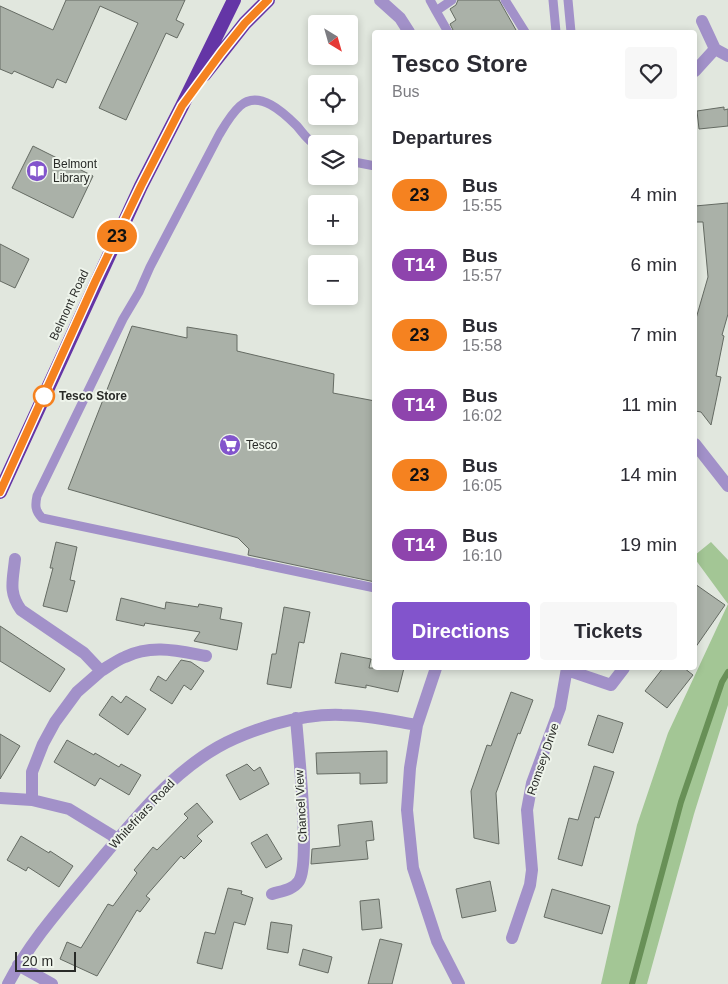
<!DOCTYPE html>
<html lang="en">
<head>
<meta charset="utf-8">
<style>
	:root { --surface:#fff; --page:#f7f7f7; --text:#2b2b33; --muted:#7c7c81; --accent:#8254cc }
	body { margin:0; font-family:Helvetica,sans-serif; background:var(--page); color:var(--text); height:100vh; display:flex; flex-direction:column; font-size:19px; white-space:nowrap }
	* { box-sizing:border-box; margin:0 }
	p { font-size:16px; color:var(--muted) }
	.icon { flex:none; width:28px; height:28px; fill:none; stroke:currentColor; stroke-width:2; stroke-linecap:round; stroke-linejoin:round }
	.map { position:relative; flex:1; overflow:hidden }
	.panel { position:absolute; left:372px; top:30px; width:325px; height:640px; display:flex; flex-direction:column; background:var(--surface); border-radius:5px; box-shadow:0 2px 8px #0003 }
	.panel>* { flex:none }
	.badge { padding:0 10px; border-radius:16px; font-size:18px; line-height:32px }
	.needle { width:32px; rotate:143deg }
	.tools { position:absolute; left:308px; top:15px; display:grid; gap:10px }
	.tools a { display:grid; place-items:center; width:50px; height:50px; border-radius:5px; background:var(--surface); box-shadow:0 2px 8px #0003; font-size:25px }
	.scale { position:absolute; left:15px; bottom:12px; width:61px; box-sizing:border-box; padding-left:5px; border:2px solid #282a27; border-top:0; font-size:14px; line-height:18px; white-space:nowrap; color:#282a27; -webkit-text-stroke:4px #eef4eb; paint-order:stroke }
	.map>.badge { position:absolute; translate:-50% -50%; box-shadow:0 0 0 2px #fff }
	h2 { padding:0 20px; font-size:19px; line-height:45px }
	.round { display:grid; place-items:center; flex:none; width:52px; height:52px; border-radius:5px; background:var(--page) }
	.summary { display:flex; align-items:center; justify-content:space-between; height:85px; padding:0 20px }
	h1 { font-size:24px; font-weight:700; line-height:38px }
	.button { display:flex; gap:10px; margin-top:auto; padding:10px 20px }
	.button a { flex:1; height:58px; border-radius:5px; background:var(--accent); color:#fff; font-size:20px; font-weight:700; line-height:58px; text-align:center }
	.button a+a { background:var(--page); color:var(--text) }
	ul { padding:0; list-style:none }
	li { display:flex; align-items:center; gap:15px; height:70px; padding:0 20px }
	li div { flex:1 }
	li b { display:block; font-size:19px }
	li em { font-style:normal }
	li .badge { min-width:55px; font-weight:700; text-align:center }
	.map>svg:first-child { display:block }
	.green { fill:#a3c695 }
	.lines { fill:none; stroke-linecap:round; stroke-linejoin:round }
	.stream { stroke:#689057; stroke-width:6 }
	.building { fill:#aab1a8; stroke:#656b63 }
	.service { stroke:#a291c9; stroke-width:9 }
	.minor { stroke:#a291c9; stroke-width:12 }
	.trunk { stroke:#6435a6; stroke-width:14 }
	.line-casing { stroke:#fff; stroke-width:11 }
	.line { stroke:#f58220; stroke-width:8 }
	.stop-dot { fill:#fff; stroke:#f58220; stroke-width:2.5 }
	.labels { text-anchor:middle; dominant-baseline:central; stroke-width:4; stroke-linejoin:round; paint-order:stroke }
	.poi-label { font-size:12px; fill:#282a27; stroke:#eef4eb; text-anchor:start }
	.street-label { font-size:12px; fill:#282a27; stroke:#eef4eb }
	.stop-label { font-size:12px; font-weight:bold; fill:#282a27; stroke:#eef4eb; text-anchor:start }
</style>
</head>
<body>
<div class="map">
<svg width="728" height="984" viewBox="0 0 728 984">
	<rect width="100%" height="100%" fill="#e1e7de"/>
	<path class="green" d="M 711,542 L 728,560 L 728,705 L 694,814 L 647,984 L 601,984 L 637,825 L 668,733 L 728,604 L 695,559 L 695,555 Z"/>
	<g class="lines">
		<path class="stream" d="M 632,984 L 681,802 L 722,682 L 728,672"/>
	</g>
	<path class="building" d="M 66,0 L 185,0 L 176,20 L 184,24 L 177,38 L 166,33 L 126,120 L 99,108 L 138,23 L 100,6 L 66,83 L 57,79 L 53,88 L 14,71 L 12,74 L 0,69 L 0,6 L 53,30 Z
		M 458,0 L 499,0 L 516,30 L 512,32 L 454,32 L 450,24 L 456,20 L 450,9 L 456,5 Z
		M 724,107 L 724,110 L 728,109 L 728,126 L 699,129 L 697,111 Z
		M 33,146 L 93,176 L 73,218 L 12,188 Z
		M 728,203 L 728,314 L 722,335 L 724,336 L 716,376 L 721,377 L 711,425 L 701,412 L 695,411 L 695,322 L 708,277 L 703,222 L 695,222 L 695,206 Z
		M 0,244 L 29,259 L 15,288 L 0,281 Z
		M 132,326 L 187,338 L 187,327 L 237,335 L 237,351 L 334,374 L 333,393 L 375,401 L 375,582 L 248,555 L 249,549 L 238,538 L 68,489 Z
		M 56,542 L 77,547 L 70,580 L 75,581 L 67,612 L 43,606 L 53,568 L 50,568 Z
		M 695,584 L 725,605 L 695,648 Z
		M 121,598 L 165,609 L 166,602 L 198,607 L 199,604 L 222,608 L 220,619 L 242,623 L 237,650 L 194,641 L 200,632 L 145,623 L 144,626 L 116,620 Z
		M 284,607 L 310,612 L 304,643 L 299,642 L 291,688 L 267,684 L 272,654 L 276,654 Z
		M 0,626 L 65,669 L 50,692 L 0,661 Z
		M 341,653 L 371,659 L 369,668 L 404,668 L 398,692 L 366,685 L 366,688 L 335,683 Z
		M 181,660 L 191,662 L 204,671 L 191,690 L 184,685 L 172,704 L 150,690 L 158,676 L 166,681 Z
		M 663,668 L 684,668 L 693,675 L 667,708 L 645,691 Z
		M 511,692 L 533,700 L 520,734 L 518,733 L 496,793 L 499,844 L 474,838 L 471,791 L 487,745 L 491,746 Z
		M 112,696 L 121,703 L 126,696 L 146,709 L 128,735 L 99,715 Z
		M 598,715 L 623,723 L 613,753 L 588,745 Z
		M 0,734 L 20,746 L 0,779 Z
		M 67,740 L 94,755 L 95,753 L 119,767 L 121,764 L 141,775 L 129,795 L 100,778 L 95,786 L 54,762 Z
		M 387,751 L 387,783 L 360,784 L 360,773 L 317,774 L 316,753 Z
		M 247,764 L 254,771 L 260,767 L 269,784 L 240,800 L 226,775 Z
		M 594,766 L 614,772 L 599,818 L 595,817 L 582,866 L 558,859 L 569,818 L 578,820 Z
		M 197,803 L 213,822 L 197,836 L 202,841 L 184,859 L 181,856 L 146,896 L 150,899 L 140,912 L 137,910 L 97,976 L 60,959 L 67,942 L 81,948 L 108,904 L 113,906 L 137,873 L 134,870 L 153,847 L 157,850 L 188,818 L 184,814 Z
		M 372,821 L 374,840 L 366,841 L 368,859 L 311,864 L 312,849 L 340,846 L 338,825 Z
		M 267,834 L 282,859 L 266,868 L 251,843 Z
		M 21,836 L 49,853 L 50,851 L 73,866 L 59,887 L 28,867 L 26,871 L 7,860 Z
		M 490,881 L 496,911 L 462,918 L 456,889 Z
		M 228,888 L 242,891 L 241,894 L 253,898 L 245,925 L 234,922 L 222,969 L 197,963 L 205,932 L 215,934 Z
		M 552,889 L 610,906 L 602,934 L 544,917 Z
		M 379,899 L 382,928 L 362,930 L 360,901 Z
		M 271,922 L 292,925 L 288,953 L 267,949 Z
		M 380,939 L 402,944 L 392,984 L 368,984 Z
		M 303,949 L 332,957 L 328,973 L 299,965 Z"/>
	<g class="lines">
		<path class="service" d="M 430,0 L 436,11
			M 505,0 L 525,32
			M 553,0 L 556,32
			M 568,0 L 571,32
			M 448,32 L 436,11 L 452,0
			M 316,145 C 308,141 303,133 297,126 C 284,113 259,89 240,106 C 231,114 225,125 219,135 L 150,267 L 139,292 L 123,319 L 37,496 C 35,505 35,511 42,518 L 375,588
			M 349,161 L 375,166"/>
		<path class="minor" d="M 380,0 L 400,18 L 409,32
			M 702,21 L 715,49
			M 695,71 L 715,49 L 728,56
			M 695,444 L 728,486
			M 15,559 C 13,580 8,592 21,610 L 84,653 L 101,671 L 77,692 L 55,722 L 43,744 L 32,772 L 32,800
			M 436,668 L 417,725 L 410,768 L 407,810 L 413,868 L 437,941 L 459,984
			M 567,670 L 611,685 L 624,668
			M 101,671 C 109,666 117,660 125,657 C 152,644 178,651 206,656
			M 0,798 L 32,800 L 69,809 L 118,839
			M 272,894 C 281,891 293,890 299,881 C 311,862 298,747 296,718
			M 512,938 L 530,885 L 532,870 L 527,810 L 532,783 L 560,708 L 567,668
			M 18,965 L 52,984
			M 8,984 C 31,940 65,903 96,865 C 132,822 169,775 218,747 C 236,737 255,730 275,724 C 297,718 319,714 342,715 C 367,715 393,721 417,725"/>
		<path class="trunk" d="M 204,75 L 245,23 L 268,0
			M 0,492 L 141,186 L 182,106 L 234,0"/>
	</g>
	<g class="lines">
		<g class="line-casing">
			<path id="line" d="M 0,492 L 95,282 L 141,186 L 182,106 L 221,53 L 245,23 L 268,0"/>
		</g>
		<use href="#line" class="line"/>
	</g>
	<defs>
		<g id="library-disc" transform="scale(1.125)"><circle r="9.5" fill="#8254cc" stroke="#eef4eb"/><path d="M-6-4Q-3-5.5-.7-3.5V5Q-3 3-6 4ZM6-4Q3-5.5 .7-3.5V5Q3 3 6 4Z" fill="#fff"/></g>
		<g id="supermarket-disc" transform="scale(1.125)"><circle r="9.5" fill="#8254cc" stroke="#eef4eb"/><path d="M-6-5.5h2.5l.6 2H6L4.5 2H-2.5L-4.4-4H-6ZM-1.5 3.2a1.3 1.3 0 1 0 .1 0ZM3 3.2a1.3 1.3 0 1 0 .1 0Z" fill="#fff"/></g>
	</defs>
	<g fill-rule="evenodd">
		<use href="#library-disc" x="37" y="171"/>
		<use href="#supermarket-disc" x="230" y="445"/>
	</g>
	<circle class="stop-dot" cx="44" cy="396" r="10"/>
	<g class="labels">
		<g class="poi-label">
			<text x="53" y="164">Belmont<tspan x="53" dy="14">Library</tspan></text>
			<text x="246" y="445">Tesco</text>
		</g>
		<g class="street-label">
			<text transform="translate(69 305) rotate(-65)">Belmont Road</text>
			<text transform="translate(543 759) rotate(-71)">Romsey Drive</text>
			<text transform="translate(301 806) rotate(-93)">Chancel View</text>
			<text transform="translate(142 814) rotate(-47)">Whitefriars Road</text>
		</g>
		<g class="stop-label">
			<text x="59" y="396">Tesco Store</text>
		</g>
	</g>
</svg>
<div class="tools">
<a><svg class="needle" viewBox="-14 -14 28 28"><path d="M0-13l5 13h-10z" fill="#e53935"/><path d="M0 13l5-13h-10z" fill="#7c7c81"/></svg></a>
<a><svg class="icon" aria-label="locate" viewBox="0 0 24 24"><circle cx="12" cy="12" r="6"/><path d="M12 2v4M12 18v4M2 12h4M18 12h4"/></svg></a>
<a><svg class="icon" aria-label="layers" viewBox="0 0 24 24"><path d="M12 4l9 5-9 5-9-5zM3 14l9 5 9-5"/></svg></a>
<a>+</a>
<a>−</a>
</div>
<div class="scale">20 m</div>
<b class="badge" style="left:117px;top:236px;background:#f58220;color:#111">23</b>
<section class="panel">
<div class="summary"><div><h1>Tesco Store</h1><p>Bus</p></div><a class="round"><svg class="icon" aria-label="heart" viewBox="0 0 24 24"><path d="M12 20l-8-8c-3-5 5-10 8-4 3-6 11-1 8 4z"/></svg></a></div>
<h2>Departures</h2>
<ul>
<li><span class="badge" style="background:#f58220;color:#111">23</span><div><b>Bus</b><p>15:55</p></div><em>4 min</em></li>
<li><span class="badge" style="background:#8e44ad;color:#fff">T14</span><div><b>Bus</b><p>15:57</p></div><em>6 min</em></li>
<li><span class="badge" style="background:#f58220;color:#111">23</span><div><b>Bus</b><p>15:58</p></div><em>7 min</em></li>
<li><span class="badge" style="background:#8e44ad;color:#fff">T14</span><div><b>Bus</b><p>16:02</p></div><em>11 min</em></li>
<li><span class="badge" style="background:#f58220;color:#111">23</span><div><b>Bus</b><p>16:05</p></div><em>14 min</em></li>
<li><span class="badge" style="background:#8e44ad;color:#fff">T14</span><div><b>Bus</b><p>16:10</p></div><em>19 min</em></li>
</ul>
<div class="button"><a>Directions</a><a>Tickets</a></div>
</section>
</div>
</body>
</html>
